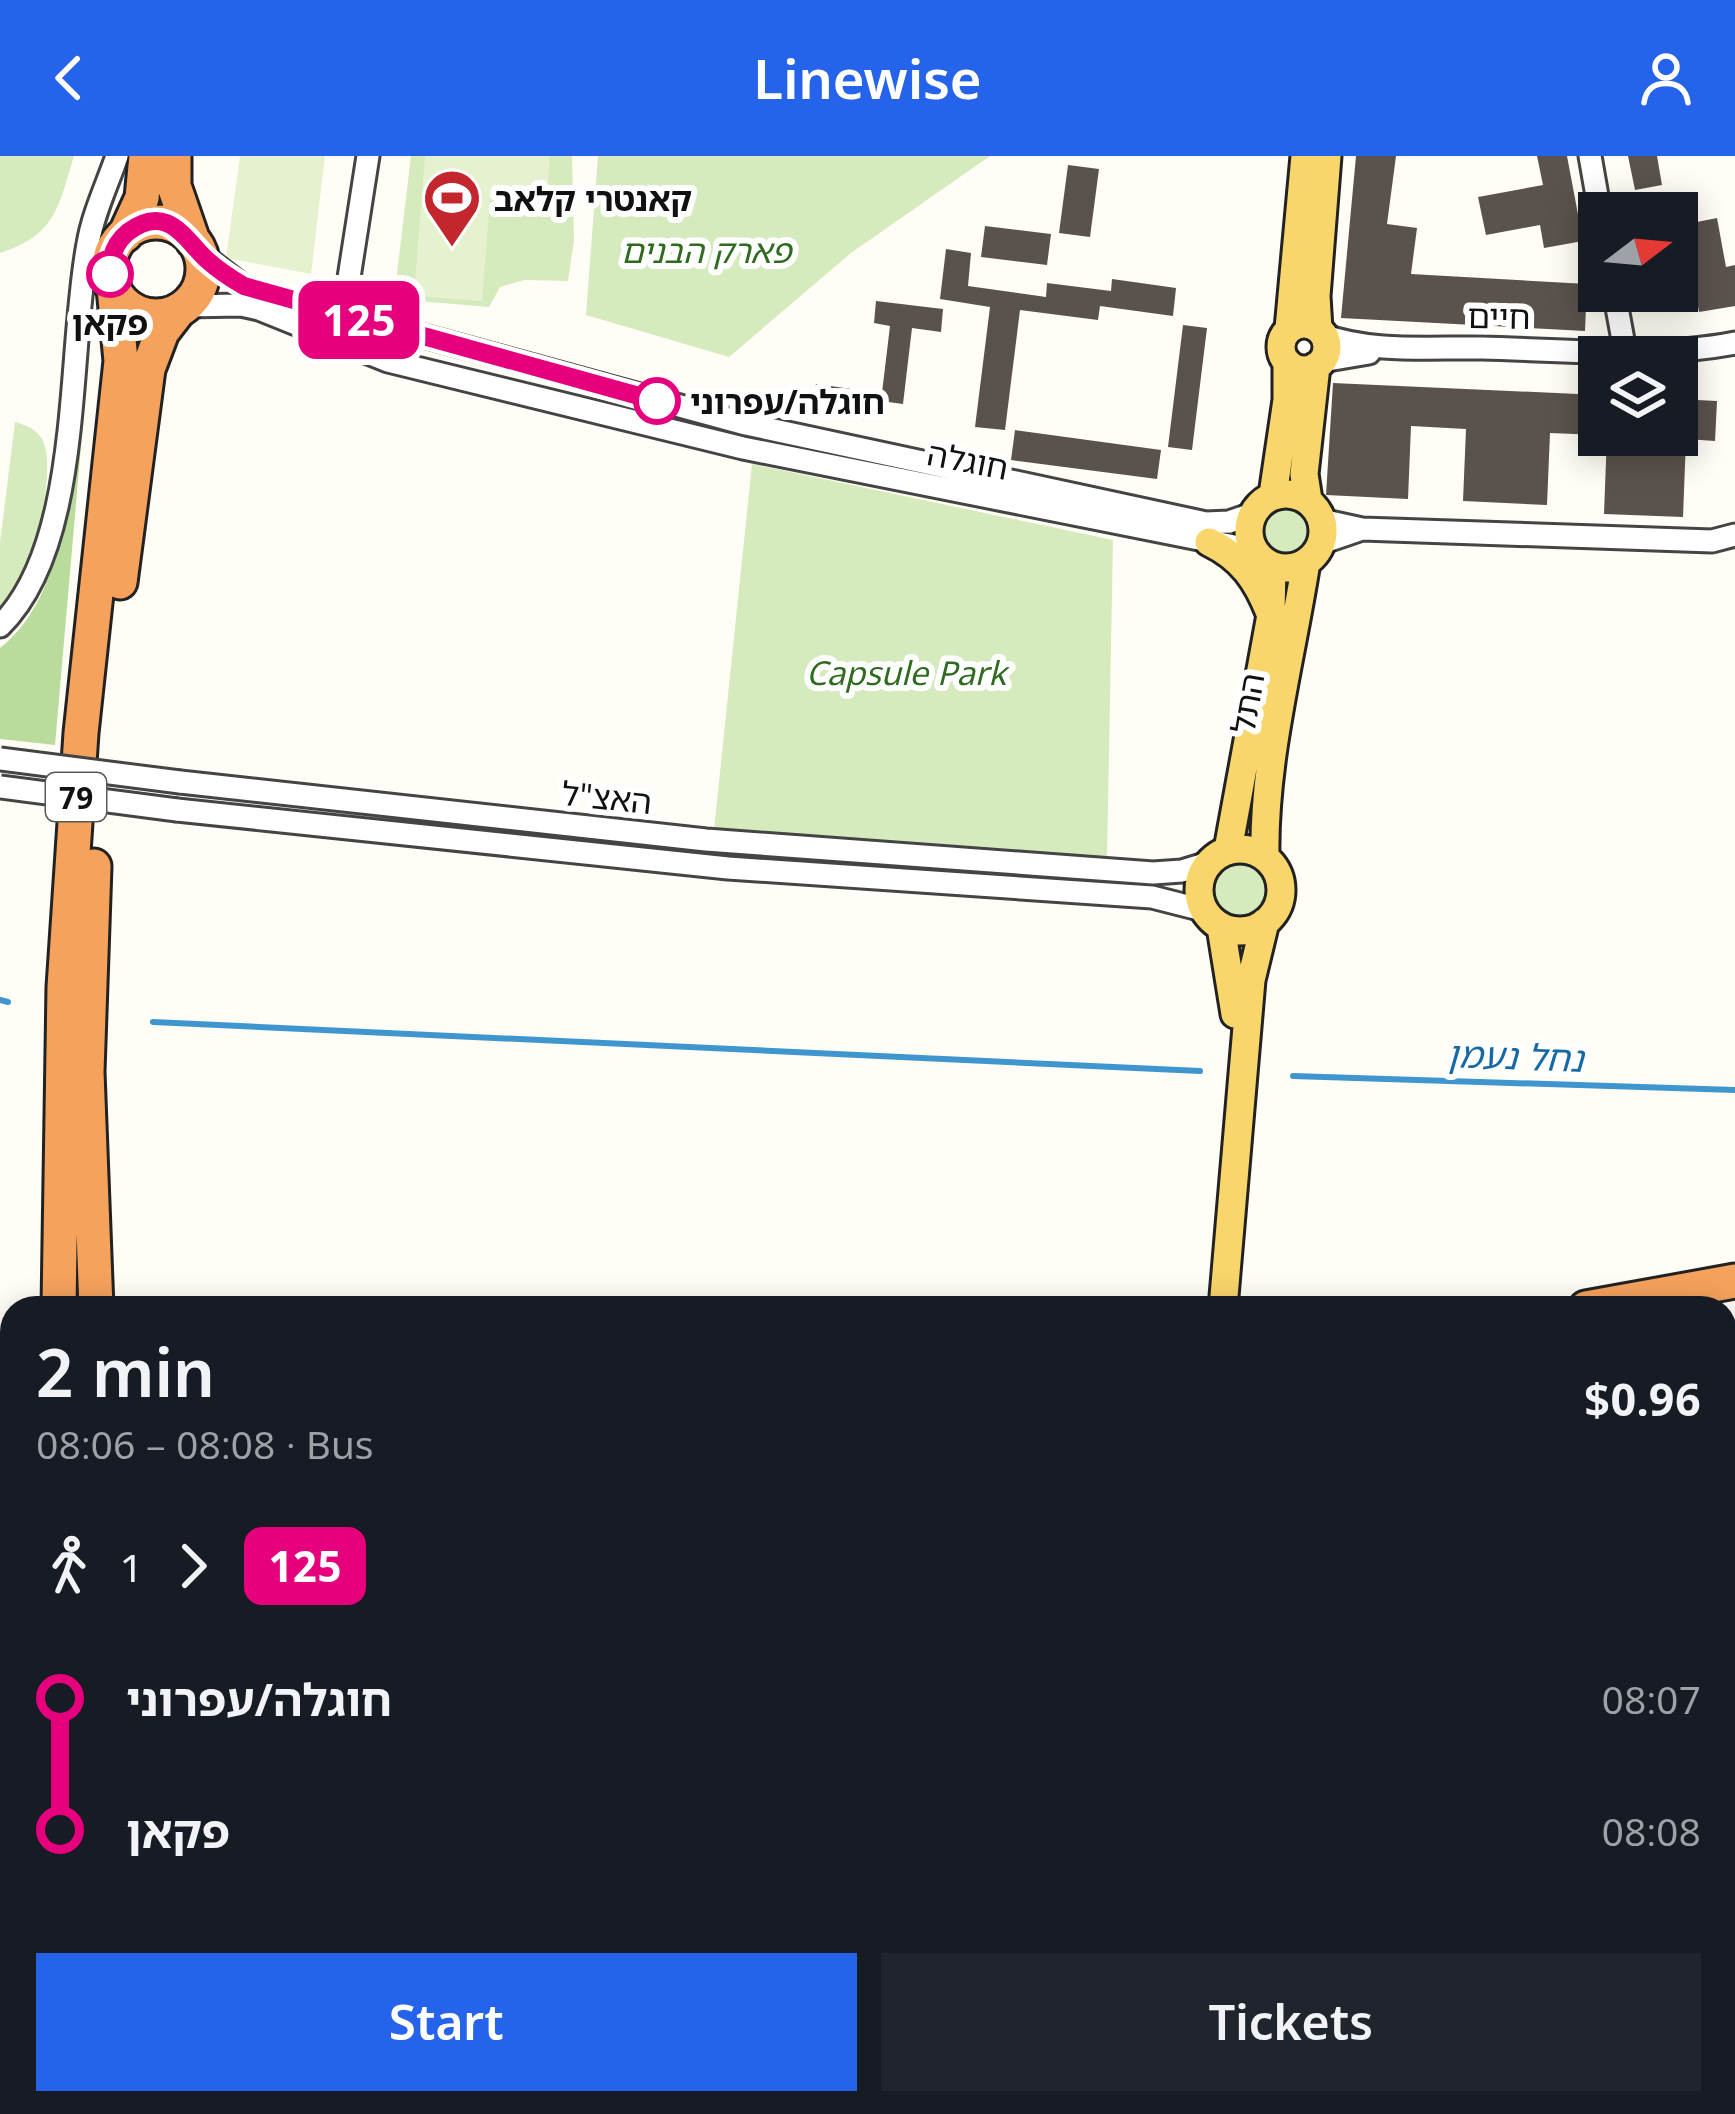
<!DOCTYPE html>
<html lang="en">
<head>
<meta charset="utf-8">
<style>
	:root { --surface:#171b24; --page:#20242c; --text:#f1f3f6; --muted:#9ea1a6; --accent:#2563eb }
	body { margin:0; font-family:Georgia,"Noto Sans Hebrew",serif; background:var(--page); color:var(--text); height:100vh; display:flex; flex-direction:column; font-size:45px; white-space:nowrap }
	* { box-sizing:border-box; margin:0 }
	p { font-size:39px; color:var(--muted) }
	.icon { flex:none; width:66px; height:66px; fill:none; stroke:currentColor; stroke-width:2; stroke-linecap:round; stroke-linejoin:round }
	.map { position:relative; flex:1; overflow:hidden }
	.sheet { position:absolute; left:0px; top:1140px; width:1737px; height:819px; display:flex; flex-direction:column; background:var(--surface); border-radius:36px 36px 0 0; box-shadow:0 6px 30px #0003 }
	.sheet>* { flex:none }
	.badge { padding:0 24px; border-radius:18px; font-size:42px; line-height:78px }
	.needle { width:78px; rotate:74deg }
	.controls { position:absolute; left:1578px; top:36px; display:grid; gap:24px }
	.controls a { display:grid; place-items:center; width:120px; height:120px; border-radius:0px; background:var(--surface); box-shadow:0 6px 30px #0003; font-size:60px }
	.map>.badge { position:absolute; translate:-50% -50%; box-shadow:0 0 0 6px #fff }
	.legs { display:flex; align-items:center; gap:18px; height:132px; padding:0 36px; font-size:39px }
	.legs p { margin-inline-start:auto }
	.overview { display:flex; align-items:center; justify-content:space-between; height:204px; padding:0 36px }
	h1 { font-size:66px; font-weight:600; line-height:90px }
	.primary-button { display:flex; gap:24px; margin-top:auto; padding:24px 36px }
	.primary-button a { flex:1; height:138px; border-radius:0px; background:var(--accent); color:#fff; font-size:48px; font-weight:600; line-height:138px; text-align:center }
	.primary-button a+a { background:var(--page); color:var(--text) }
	ul { padding:0 36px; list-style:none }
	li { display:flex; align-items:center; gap:42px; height:132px; font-size:45px }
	li i { display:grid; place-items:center; width:18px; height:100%; margin:0 15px; background:currentColor }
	li i::after { content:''; width:30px; height:30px; margin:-15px; border:9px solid; border-radius:50%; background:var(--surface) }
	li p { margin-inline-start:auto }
	li:first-child i { background:linear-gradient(#0000 50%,currentColor 0) }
	li:last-child i { background:linear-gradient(currentColor 50%,#0000 0) }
	header { display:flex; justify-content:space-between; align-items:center; height:156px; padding:0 36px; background:var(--accent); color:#fff; font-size:54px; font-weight:600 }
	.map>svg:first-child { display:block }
	.green { fill:#d5ebbd }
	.forest { fill:#b9dc9c }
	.cemetery { fill:#d9e3c4 }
	.pitch { fill:#e6f2cf }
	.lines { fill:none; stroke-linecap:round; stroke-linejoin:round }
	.stream { stroke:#3f96cf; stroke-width:6 }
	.building { fill:#5a524d }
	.minor-casing { stroke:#444; stroke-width:27 }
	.major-casing { stroke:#222; stroke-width:33 }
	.highway-casing { stroke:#222; stroke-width:39 }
	.minor { stroke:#fff; stroke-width:21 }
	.major { stroke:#f9d66b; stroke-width:27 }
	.highway { stroke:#f5a25d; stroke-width:33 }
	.minor-bridge-casing { stroke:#444; stroke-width:27; stroke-linecap:butt }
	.minor-bridge { stroke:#fff; stroke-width:21 }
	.line-1-casing { stroke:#fff; stroke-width:27 }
	.line-1 { stroke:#e6007e; stroke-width:18 }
	.stop-1-dot { fill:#fff; stroke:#e6007e; stroke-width:6 }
	.labels { text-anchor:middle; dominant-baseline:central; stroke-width:12; stroke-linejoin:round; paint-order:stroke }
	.shield { fill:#fff; stroke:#585858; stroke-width:3 }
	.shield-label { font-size:30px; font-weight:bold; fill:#111 }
	.poi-label { font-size:33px; font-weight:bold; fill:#111; stroke:#fff; text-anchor:start }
	.park-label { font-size:33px; font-style:italic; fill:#2f6b1f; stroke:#fff }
	.street-label { font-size:33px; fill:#111; stroke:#fff }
	.stop-label { font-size:33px; font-weight:bold; fill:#111; stroke:#fff }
	.water-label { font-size:36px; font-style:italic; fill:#1768a6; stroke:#fff }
</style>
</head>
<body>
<header><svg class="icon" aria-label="back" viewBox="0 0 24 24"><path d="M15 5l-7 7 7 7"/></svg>Linewise<svg class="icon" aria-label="person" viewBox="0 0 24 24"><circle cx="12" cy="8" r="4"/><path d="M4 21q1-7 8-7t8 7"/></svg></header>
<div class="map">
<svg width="1735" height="1958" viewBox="0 0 1735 1958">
	<rect width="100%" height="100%" fill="#fffdf5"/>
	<path class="green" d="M 0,0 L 74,0 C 58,52 56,79 0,97 Z
		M 411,0 L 572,0 L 574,85 L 568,125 L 524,124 L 500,131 L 489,151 L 394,143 Z
		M 598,0 L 990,0 L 851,97 L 729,201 L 586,159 Z
		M 15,266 C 25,269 33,271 40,280 C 58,303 38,384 27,410 C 21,425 11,438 0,450 L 0,387 Z
		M 752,308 L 1113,384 L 1107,702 L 714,674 Z
		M1259 375a26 26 0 1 1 52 0a26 26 0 1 1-52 0Z
		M1209 734a30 30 0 1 1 60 0a30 30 0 1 1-60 0Z
		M 12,1402 L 12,1462 L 0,1467 L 0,1405 Z
		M 12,1581 L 12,1774 L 0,1777 L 0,1587 Z"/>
	<path class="forest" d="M 83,267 L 55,589 L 0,583 L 0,492 C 62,444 68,340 83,267 Z"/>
	<path class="cemetery" d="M 237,1947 L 1095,1947 L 1094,1958 L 239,1958 Z"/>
	<path class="pitch" d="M 240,0 L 325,0 L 311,118 L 226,102 Z
		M 425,0 L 550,0 L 546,46 L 490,42 L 482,145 L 414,140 Z
		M 1735,1451 L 1735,1662 L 1725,1664 L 1725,1452 Z
		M 1260,1947 L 1358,1947 L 1358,1958 L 1260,1952 Z"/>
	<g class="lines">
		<path class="stream" d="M 0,844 L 8,846
			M 153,866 L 1200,915
			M 1293,920 L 1735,934"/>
	</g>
	<path class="building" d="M 1356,0 L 1396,0 L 1387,68 L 1417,72 L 1411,118 L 1587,128 L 1585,175 L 1341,162 Z
		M 1537,0 L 1567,0 L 1583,85 L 1544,92 L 1540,69 L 1486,79 L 1478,41 L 1543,29 Z
		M 1628,0 L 1657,0 L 1662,29 L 1635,34 Z
		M 1068,9 L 1099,13 L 1090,81 L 1059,77 Z
		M 1717,62 L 1726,111 L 1735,109 L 1735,150 L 1699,156 L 1694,130 L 1677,133 L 1677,70 Z
		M 985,70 L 1051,78 L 1047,109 L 981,101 Z
		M 946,93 L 971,97 L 968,130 L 1046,141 L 1047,127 L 1111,135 L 1112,123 L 1176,132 L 1173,160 L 1100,150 L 1098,164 L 1020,154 L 1005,274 L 975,271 L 990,151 L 940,143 Z
		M 876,145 L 943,153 L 941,176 L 912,172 L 903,248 L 881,245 L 890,170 L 874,167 Z
		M 1183,169 L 1207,172 L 1192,294 L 1168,291 Z
		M 1333,227 L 1599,239 L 1599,279 L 1550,277 L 1547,349 L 1463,345 L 1466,273 L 1411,270 L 1408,343 L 1326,339 Z
		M 816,228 L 873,236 L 869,264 L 812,257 Z
		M 1677,243 L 1717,245 L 1715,285 L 1686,283 L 1683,361 L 1604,358 L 1607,279 L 1677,279 Z
		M 1015,274 L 1161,294 L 1157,323 L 1011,304 Z"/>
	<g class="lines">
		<g class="minor-casing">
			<path id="minor" d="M 1590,0 L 1600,57
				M 200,97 L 244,131 L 746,268 L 1206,367 L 1229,366 L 1252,358
				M 1614,135 L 1625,195
				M 186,150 L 241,149 L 259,153 L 388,205 L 743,292 L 1254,394
				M 343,160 L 368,0
				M 1323,179 C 1371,197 1431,191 1482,192 C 1566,194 1653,203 1735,187
				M 1322,205 L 1369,197
				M 1321,364 L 1362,373 L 1712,385 L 1735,379
				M 1321,387 L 1362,373
				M 0,470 C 83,389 67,198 88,88 C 93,58 107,29 117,0
				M 180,626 L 706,684 L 1153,717 L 1182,715 L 1208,707
				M 177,654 L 728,712 L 1152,741 L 1203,754
				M 1725,1347 L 1735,1346"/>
		</g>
		<g class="major-casing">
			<path id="major" d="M1281 191a23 23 0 1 1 46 0a23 23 0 1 1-46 0Z
				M 1289,173 L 1305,0
				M 1318,173 L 1316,140 L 1327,0
				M1249 375a37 37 0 1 1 74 0a37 37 0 1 1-74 0Z
				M 1273,339 L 1287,244 L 1287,206
				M 1308,344 L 1304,318 L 1316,210
				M 1209,386 C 1242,402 1257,424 1270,457
				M1199 734a41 41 0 1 1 82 0a41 41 0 1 1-82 0Z
				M 1228,694 L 1271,459 L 1272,410
				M 1265,701 C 1263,604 1291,503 1306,406
				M 1221,771 L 1235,858
				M 1223,1152 L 1251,824 L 1265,766
				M 1140,1958 L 1142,1947"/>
		</g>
		<g class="highway-casing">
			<path id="highway" d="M 174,0 L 174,30 L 193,85
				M109 113a47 47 0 1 1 94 0a47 47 0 1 1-94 0Z
				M 125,79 L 142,42 L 146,0
				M 120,426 L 148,213 L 162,176 L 179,154
				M 94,710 L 87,916 L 96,1152
				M 59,1152 L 64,831 L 81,577 L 121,205 L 114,132
				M 1586,1152 L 1735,1125
				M 1725,1206 L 1735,1204
				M 0,1354 L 12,1341
				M 0,1383 L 12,1380
				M 0,1486 L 12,1481
				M 0,1565 L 12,1560
				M 0,1799 L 12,1797
				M 143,1947 L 146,1958
				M 190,1947 L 192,1958"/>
		</g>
		<use href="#minor" class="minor"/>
		<use href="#major" class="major"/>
		<use href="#highway" class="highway"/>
		<g class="minor-bridge-casing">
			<path id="minor-bridge" d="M 0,603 L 180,626
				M 0,631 L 177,654"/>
		</g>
		<use href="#minor-bridge" class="minor-bridge"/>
	</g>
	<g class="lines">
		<g class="line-1-casing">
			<path id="line-1" d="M 110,118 C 110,102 114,87 128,76 C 167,47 184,82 206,103 C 218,114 230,122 244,130 L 657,245"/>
		</g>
		<use href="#line-1" class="line-1"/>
	</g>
	<defs>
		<g id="stadium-pin" transform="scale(3)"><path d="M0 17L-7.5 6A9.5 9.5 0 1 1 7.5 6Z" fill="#c4262e" stroke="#fff"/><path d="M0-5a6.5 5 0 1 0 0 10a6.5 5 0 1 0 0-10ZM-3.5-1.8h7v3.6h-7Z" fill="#fff"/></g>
	</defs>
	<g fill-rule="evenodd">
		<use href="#stadium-pin" x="452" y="42"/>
	</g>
	<g class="stop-1-dot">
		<circle cx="110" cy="118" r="21"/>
		<circle cx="657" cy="245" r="21"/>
	</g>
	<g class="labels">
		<rect class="shield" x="46" y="617" width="60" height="48" rx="9"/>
		<g class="shield-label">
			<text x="76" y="641">79</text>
		</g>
		<g class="poi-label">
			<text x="494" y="42">קאנטרי קלאב</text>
		</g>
		<g class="park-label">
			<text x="706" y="94">פארק הבנים</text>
			<text x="906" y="516">Capsule Park</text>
		</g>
		<g class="street-label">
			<text transform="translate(1499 160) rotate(1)">חיים</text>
			<text transform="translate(968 304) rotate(11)">חוגלה</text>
			<text transform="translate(1247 547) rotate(-80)">התל</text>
			<text transform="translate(607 641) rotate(6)">האצ"ל</text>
		</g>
		<g class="stop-label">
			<text x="110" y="166">פקאן</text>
			<text x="690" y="245" text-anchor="start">חוגלה/עפרוני</text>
		</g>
		<g class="water-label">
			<text transform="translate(1515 900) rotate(2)">נחל נעמן</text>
		</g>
	</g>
</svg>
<div class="controls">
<a><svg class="needle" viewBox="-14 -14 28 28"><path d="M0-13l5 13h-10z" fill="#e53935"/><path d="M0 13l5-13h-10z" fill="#9ea1a6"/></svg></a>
<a><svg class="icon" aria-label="layers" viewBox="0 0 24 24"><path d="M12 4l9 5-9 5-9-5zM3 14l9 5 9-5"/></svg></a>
</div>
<b class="badge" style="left:359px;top:164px;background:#e6007e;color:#fff">125</b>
<section class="sheet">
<div class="overview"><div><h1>2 min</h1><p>08:06 – 08:08 · Bus</p></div><b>$0.96</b></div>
<div class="legs"><svg class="icon" aria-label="walk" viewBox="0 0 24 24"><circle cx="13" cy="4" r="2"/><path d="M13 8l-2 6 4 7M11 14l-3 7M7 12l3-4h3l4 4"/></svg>1<svg class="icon" aria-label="forward" viewBox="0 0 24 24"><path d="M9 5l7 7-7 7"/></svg><b class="badge" style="background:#e6007e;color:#fff">125</b></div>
<ul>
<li><i style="color:#e6007e"></i><b>חוגלה/עפרוני</b><p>08:07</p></li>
<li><i style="color:#e6007e"></i><b>פקאן</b><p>08:08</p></li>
</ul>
<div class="primary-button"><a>Start</a><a>Tickets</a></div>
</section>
</div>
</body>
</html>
